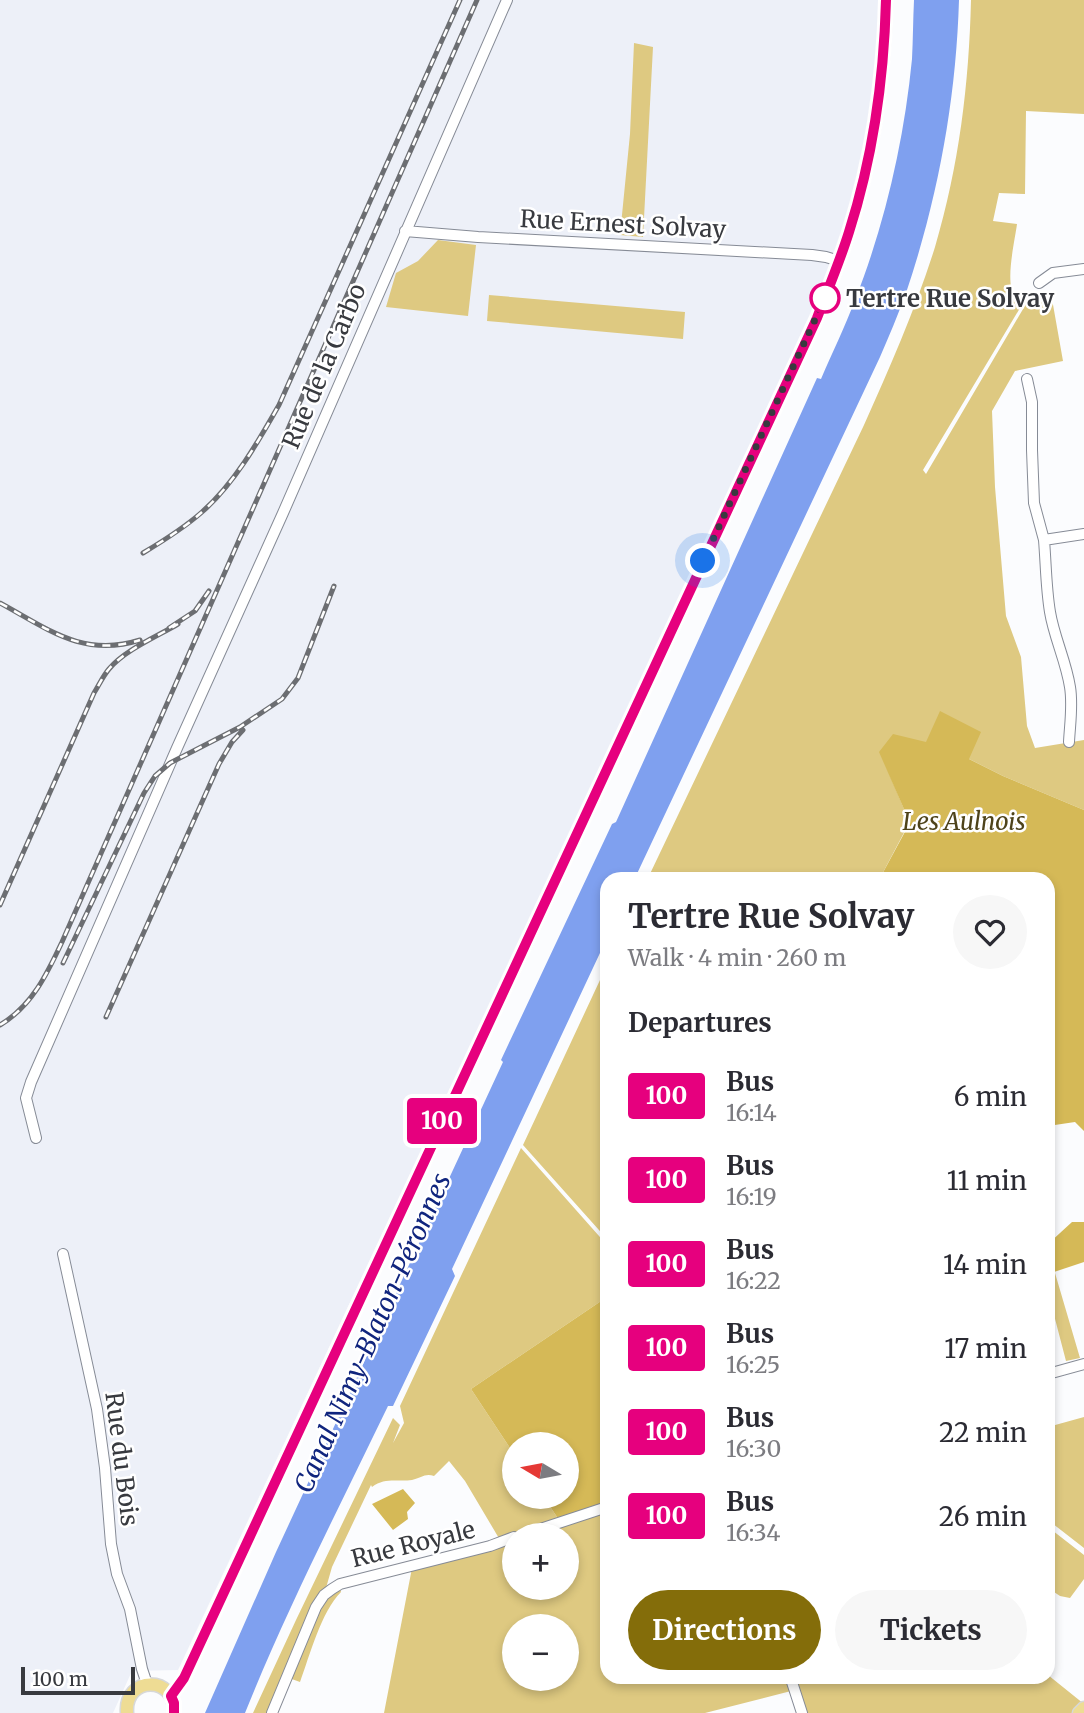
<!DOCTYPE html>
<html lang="en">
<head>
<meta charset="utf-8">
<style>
	:root { --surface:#fff; --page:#f7f7f7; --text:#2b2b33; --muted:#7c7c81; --accent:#846d0a }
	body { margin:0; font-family:Merriweather,serif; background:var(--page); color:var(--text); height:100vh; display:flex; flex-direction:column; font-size:26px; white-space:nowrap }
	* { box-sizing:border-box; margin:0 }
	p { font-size:23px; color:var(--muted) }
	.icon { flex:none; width:38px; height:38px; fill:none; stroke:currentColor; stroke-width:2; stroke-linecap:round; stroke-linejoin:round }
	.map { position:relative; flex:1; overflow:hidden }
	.drawer { position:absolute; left:600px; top:872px; width:455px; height:812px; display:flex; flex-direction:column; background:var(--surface); border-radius:21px; box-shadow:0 4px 10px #0003 }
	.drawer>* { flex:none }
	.badge { padding:0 14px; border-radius:5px; font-size:24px; line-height:46px }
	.needle { width:46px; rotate:280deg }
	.tools { position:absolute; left:502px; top:1432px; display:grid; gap:14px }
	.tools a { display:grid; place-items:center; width:77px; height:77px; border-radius:50%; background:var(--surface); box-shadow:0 4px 10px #0003; font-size:35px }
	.scale { position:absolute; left:21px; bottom:18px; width:114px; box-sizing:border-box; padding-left:7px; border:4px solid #383a3f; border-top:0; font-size:19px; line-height:24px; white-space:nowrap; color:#383a3f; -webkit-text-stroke:5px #fff; paint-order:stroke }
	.you { position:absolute; width:35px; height:35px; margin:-18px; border:5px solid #fff; border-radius:50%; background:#1a73e8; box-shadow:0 0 0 10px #1a73e833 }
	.map>.badge { position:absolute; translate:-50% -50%; box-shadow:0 0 0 4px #fff }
	h2 { padding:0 28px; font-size:26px; line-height:63px }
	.round { display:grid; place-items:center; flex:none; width:74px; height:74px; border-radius:37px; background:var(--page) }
	.overview { display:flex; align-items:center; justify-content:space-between; height:119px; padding:0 28px }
	h1 { font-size:33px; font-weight:700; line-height:52px }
	.primary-button { display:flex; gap:14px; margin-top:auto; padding:14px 28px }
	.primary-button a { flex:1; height:80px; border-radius:42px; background:var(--accent); color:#fff; font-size:28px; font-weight:700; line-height:80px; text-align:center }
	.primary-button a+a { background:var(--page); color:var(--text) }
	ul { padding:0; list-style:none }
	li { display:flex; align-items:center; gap:21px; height:84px; padding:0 28px }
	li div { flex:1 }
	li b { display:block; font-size:26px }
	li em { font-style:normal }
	li .badge { min-width:77px; font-weight:700; text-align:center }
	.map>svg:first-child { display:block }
	.built { fill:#edf0f8 }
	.green { fill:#dec981; fill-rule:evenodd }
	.forest { fill:#d5b957 }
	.water { fill:#7fa0ef }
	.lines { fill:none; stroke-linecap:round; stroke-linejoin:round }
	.minor-casing { stroke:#868b96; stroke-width:12 }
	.major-casing { stroke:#d7d8d9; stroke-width:15 }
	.minor { stroke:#fff; stroke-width:10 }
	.major { stroke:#eedc94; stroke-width:12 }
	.rail-casing { stroke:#6c6e72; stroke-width:5 }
	.rail { stroke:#fff; stroke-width:2.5; stroke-dasharray:8; stroke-linecap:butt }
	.line-casing { stroke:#fff; stroke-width:16 }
	.line { stroke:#e6007e; stroke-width:10 }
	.walk { stroke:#383a3f; stroke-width:7; stroke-dasharray:0 12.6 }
	.stop-dot { fill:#fff; stroke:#e6007e; stroke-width:3.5 }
	.labels { text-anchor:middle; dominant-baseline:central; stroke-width:5; stroke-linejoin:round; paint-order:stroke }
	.street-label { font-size:24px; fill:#383a3f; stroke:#fff }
	.stop-label { font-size:24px; font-weight:bold; fill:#383a3f; stroke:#fff; text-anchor:start }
	.park-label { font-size:24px; font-style:italic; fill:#4e431a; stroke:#fff }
	.water-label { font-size:26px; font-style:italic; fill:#10257e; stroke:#fff }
</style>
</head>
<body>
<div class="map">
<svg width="1084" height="1713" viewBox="0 0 1084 1713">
	<rect width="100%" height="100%" fill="#fbfcfe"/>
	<path class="built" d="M 0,0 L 881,0 L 875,78 L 868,127 L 857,182 L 839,241 L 823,286 L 801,339 L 178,1670 L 132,1671 L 113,1713 L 0,1713 Z"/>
	<path class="green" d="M 971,0 L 1084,0 L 1084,114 L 1026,111 L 1025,194 L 999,193 L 993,221 L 1017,224 C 1015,240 1005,281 1014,295 C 1015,295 1022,302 1023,303 L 923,470 L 926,474 L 1026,304 L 1052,299 L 1063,361 L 1015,371 L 992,411 L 995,487 L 1006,616 L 1021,657 L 1027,726 L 1035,748 L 1084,740 L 1084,810 L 1003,776 L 969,759 L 926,742 L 880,752 L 907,816 L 907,827 L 880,878 L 648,878 L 864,425 C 890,367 916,308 935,247 C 959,166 969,84 971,0 Z
		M 634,43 L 653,47 L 643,237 L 620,235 L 630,134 Z
		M 438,240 L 476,245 L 468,316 L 386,307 L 396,273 L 418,261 Z
		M 489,295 L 685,312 L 683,339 L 487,321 Z
		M 607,965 L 607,1239 L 523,1145 Z
		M 521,1148 L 607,1245 L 607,1297 L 471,1389 L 514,1454 L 514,1496 L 543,1496 L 559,1520 L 500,1540 L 465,1481 L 449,1461 L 434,1476 C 425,1473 421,1478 412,1480 C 397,1482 385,1477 372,1487 L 371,1485 L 332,1567 L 324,1595 L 272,1713 L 253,1713 L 296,1620 L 393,1418 L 400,1425 L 393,1443 L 404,1423 L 400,1406 Z
		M 1055,1273 L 1080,1358 L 1066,1361 L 1048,1292 L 1048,1274 Z
		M 1084,1417 L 1084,1548 L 1048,1520 L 1048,1427 Z
		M 607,1509 L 607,1676 L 787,1677 L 791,1691 L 705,1713 L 384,1713 L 412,1568 L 514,1539 L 514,1587 L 567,1587 L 567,1535 L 528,1535 ZM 514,1626 L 567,1626 L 567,1678 L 514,1678 Z
		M 1048,1527 L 1084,1555 L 1084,1579 L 1070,1598 L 1060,1596 L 1048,1588 Z
		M 340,1588 L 341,1592 C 321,1612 310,1655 300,1682 L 289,1678 C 302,1648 312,1607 340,1588 Z
		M 1048,1675 L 1084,1704 L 1076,1713 L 805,1713 L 793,1677 Z"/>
	<path class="forest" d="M 940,711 L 981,732 L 969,759 L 1003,776 L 1084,810 L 1084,1131 L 1075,1122 L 1048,1126 L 1048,878 L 880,878 L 907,828 L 907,816 L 879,752 L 893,734 L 926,742 Z
		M 1072,1222 L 1084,1222 L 1084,1262 L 1048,1274 L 1048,1244 Z
		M 607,1297 L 607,1505 L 559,1520 L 543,1496 L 567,1496 L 567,1444 L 514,1444 L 514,1454 L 471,1389 Z
		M 403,1489 L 415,1503 L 407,1512 L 408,1519 L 393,1530 L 372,1504 Z"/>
	<path class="water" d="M 914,0 L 959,0 C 956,100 938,198 906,293 C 898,315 889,336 880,357 L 635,878 L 607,878 L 607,938 L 452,1269 L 455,1276 L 393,1406 L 388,1406 C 339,1508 287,1608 245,1713 L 205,1713 L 276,1552 L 503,1062 L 501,1060 L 612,824 L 616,822 L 817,378 L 821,379 C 832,353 845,327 855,300 C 885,224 904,141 912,59 C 913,40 913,20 914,0 Z"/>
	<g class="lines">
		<g class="minor-casing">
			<path id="minor" d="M 405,231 L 478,237 L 812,255 L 826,257 L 839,261
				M 1039,283 L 1053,273 L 1084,269
				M 1027,379 L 1032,402 L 1032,450 L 1034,503 L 1044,540
				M 1069,742 C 1070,723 1073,705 1070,687 C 1066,661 1054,637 1050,612 C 1046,588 1046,564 1044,540 L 1084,534
				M 36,1138 L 26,1098 L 31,1082 L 177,748 L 283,513 L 507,0
				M 63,1254 L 97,1409 L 105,1468 L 111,1544 L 117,1574 L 130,1609 L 142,1669 L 147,1684
				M 1048,1374 L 1084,1364
				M 522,1535 L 607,1507
				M 790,1676 L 802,1713
				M 272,1713 L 316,1607 L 324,1595 L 332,1589 L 340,1584 L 490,1546 L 514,1537"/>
		</g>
		<g class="major-casing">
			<path id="major" d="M 171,1696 L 184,1678 L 817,318 C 828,289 840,261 849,232 C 873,157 884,78 886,0
				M 127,1713 C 124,1675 177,1675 174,1713
				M 1079,1713 L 1084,1708"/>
		</g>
		<use href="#minor" class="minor"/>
		<use href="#major" class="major"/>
		<g class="rail-casing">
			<path id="rail" d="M 143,553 C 163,541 184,528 202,512 C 234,484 258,442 279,405 L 460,0
				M 0,603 C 48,629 83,658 140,640
				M 169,628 L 195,611 L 209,591
				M 0,905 L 94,693 C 99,685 103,676 109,669 C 125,650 156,637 178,624
				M 63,963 L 144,793 L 155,776 L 170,763 L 240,727 L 282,699 L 298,678 L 334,586
				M 106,1017 L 219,764 L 232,742 L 243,730
				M 0,1025 C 32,1006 47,974 62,942 L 477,0"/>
		</g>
		<use href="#rail" class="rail"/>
	</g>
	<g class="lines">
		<g class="line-casing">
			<path id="line" d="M 174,1713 L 174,1703 L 171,1696 L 184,1678 L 817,318 C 828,289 840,261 849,232 C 873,157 884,78 886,0"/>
		</g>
		<use href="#line" class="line"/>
		<path class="walk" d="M 703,561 L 825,298"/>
	</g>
	<circle class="stop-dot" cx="825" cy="298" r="14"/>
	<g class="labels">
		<g class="street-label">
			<text transform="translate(623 224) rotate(3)">Rue Ernest Solvay</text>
			<text transform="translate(324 366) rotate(-67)">Rue de la Carbo</text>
			<text transform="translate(122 1459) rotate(83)">Rue du Bois</text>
			<text transform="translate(413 1544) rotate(-14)">Rue Royale</text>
		</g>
		<g class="stop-label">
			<text x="846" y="298">Tertre Rue Solvay</text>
		</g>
		<g class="park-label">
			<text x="964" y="821">Les Aulnois</text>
		</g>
		<g class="water-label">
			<text transform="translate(372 1333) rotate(-66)">Canal Nimy-Blaton-Péronnes</text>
		</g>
	</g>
</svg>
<div class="tools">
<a><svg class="needle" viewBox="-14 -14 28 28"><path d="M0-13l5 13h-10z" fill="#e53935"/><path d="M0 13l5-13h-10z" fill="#7c7c81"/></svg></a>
<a>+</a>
<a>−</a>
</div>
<div class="scale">100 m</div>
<div class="you" style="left:703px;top:561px"></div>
<b class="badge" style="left:442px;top:1121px;background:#e6007e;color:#fff">100</b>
<section class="drawer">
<div class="overview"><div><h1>Tertre Rue Solvay</h1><p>Walk · 4 min · 260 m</p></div><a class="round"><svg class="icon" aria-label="heart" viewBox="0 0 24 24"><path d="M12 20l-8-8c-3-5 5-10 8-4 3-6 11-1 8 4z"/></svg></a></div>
<h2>Departures</h2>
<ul>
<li><span class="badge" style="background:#e6007e;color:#fff">100</span><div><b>Bus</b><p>16:14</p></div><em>6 min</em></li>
<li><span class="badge" style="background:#e6007e;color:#fff">100</span><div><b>Bus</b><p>16:19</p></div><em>11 min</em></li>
<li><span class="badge" style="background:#e6007e;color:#fff">100</span><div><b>Bus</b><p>16:22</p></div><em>14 min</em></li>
<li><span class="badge" style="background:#e6007e;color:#fff">100</span><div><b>Bus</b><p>16:25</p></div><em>17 min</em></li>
<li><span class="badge" style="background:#e6007e;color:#fff">100</span><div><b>Bus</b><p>16:30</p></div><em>22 min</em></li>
<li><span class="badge" style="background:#e6007e;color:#fff">100</span><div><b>Bus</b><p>16:34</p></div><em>26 min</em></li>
</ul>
<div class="primary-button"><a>Directions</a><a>Tickets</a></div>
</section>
</div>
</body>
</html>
